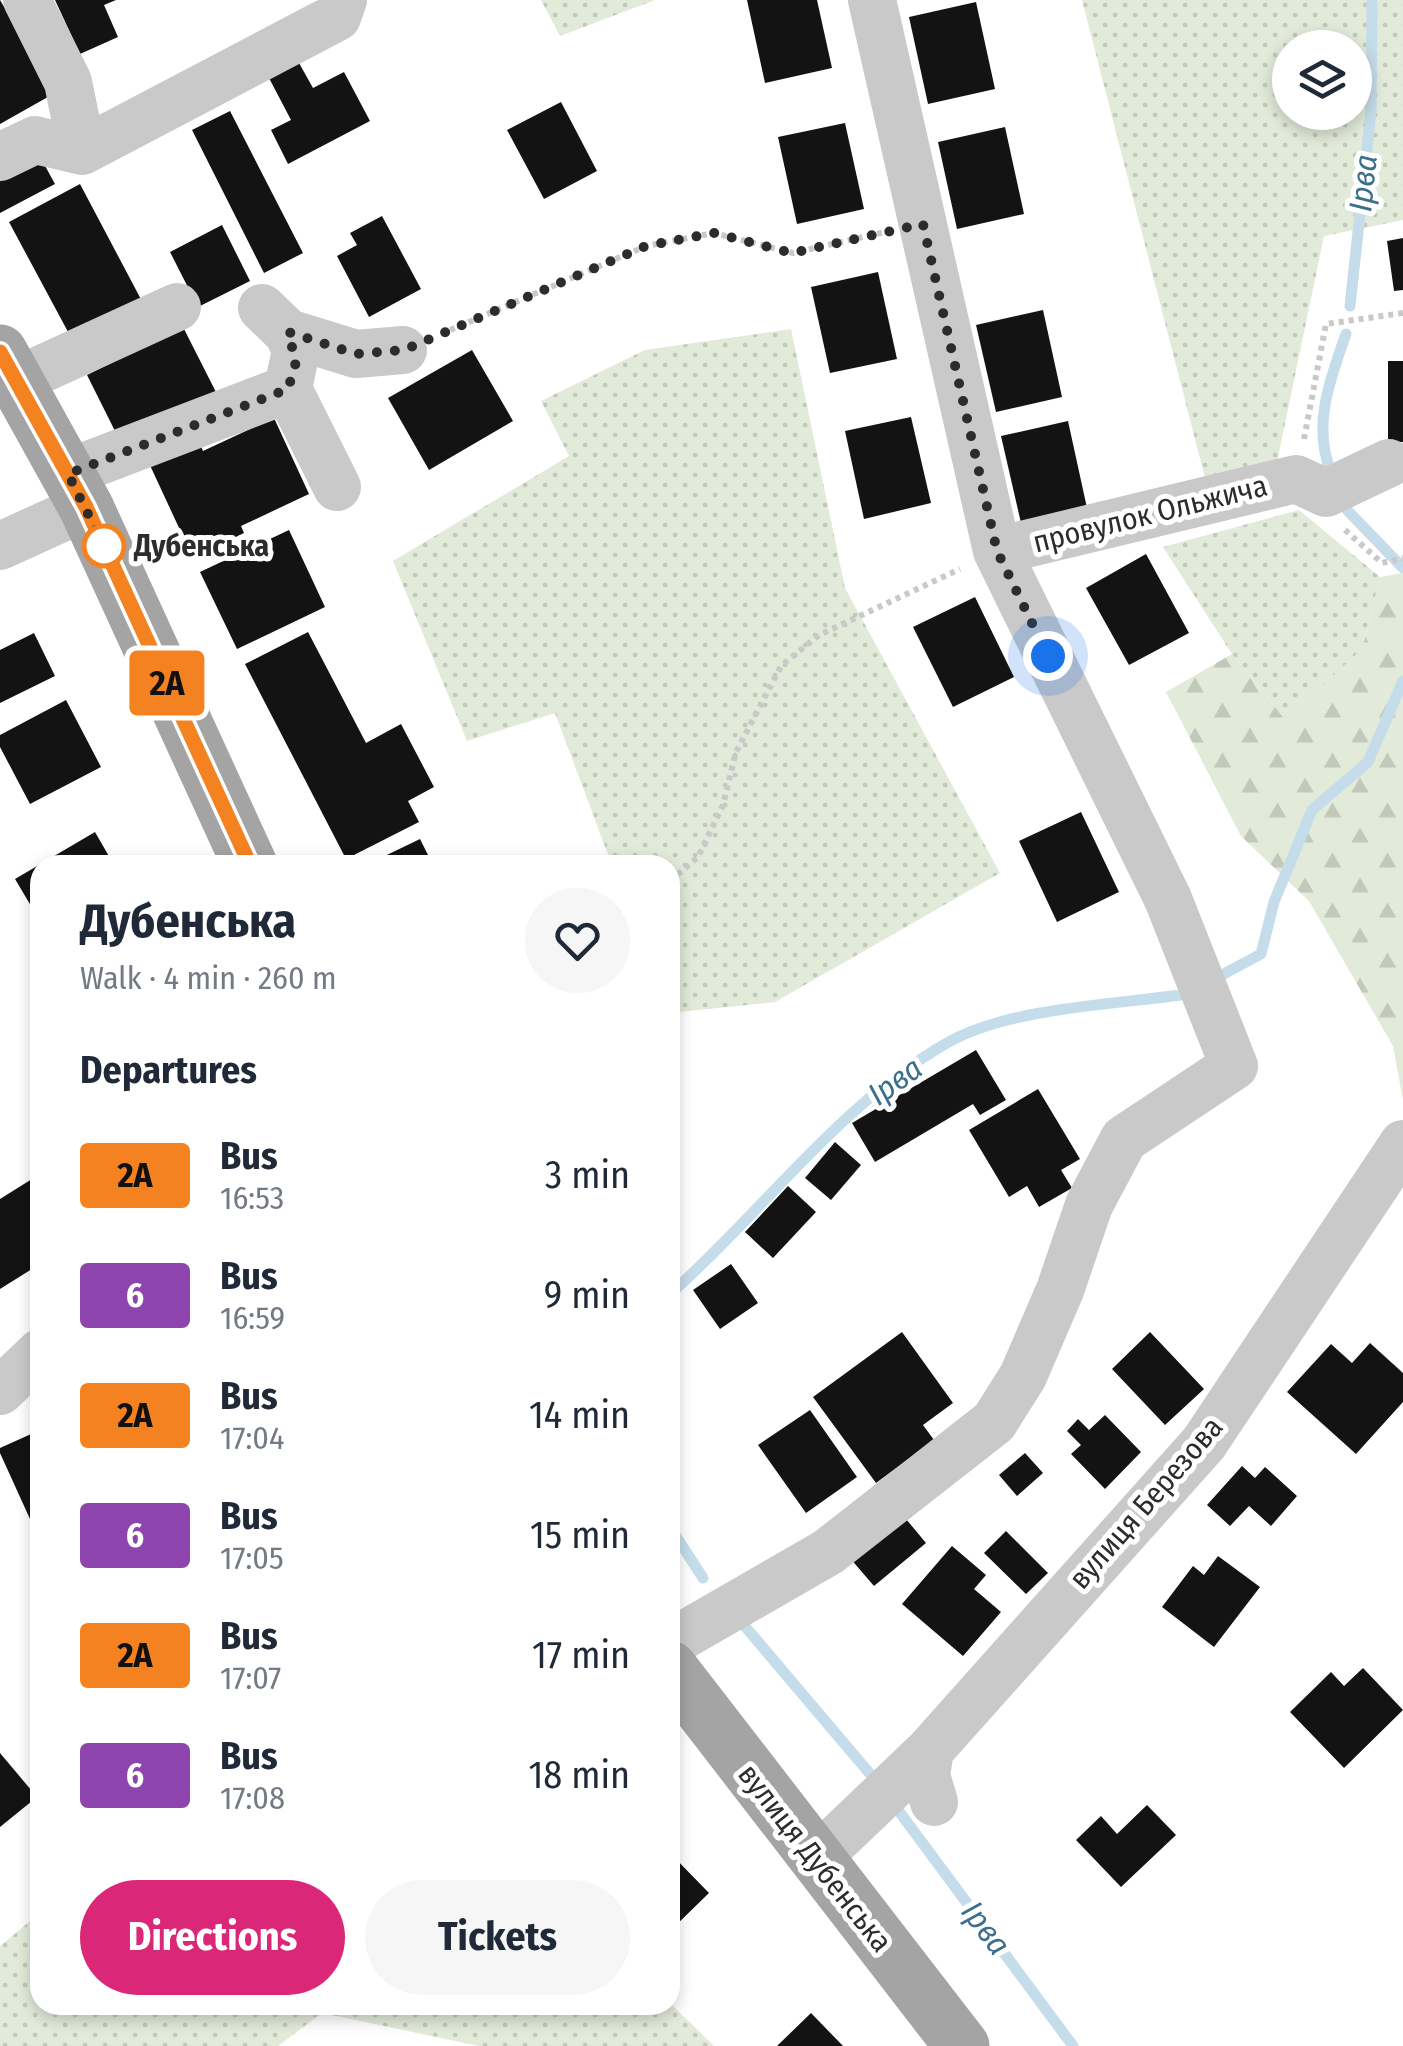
<!DOCTYPE html>
<html lang="en">
<head>
<meta charset="utf-8">
<style>
	:root { --surface:#fff; --page:#f6f6f7; --text:#1f2937; --muted:#747a83; --accent:#db2777 }
	body { margin:0; font-family:"Fira Sans Condensed",sans-serif; background:var(--page); color:var(--text); height:100vh; display:flex; flex-direction:column; font-size:38px; white-space:nowrap }
	* { box-sizing:border-box; margin:0 }
	p { font-size:32px; color:var(--muted) }
	.icon { flex:none; width:55px; height:55px; fill:none; stroke:currentColor; stroke-width:2; stroke-linecap:round; stroke-linejoin:round }
	.map { position:relative; flex:1; overflow:hidden }
	.details { position:absolute; left:30px; top:855px; width:650px; height:1160px; display:flex; flex-direction:column; background:var(--surface); border-radius:30px; box-shadow:0 5px 15px #0003 }
	.details>* { flex:none }
	.badge { padding:0 20px; border-radius:8px; font-size:35px; line-height:65px }
	.fabs { position:absolute; left:1272px; top:30px; display:grid; gap:20px }
	.fabs a { display:grid; place-items:center; width:100px; height:100px; border-radius:50%; background:var(--surface); box-shadow:0 5px 15px #0003; font-size:50px }
	.you { position:absolute; width:50px; height:50px; margin:-25px; border:8px solid #fff; border-radius:50%; background:#1a73e8; box-shadow:0 0 0 15px #1a73e833 }
	.map>.badge { position:absolute; translate:-50% -50%; box-shadow:0 0 0 5px #fff }
	h2 { padding:0 50px; font-size:38px; line-height:90px }
	.round { display:grid; place-items:center; flex:none; width:105px; height:105px; border-radius:52px; background:var(--page) }
	.summary { display:flex; align-items:center; justify-content:space-between; height:170px; padding:0 50px }
	h1 { font-size:48px; font-weight:700; line-height:75px }
	.action { display:flex; gap:20px; margin-top:auto; padding:20px 50px }
	.action a { flex:1; height:115px; border-radius:60px; background:var(--accent); color:#fff; font-size:40px; font-weight:700; line-height:115px; text-align:center }
	.action a+a { background:var(--page); color:var(--text) }
	ul { padding:0; list-style:none }
	li { display:flex; align-items:center; gap:30px; height:120px; padding:0 50px }
	li div { flex:1 }
	li b { display:block; font-size:38px }
	li em { font-style:normal }
	li .badge { min-width:110px; font-weight:700; text-align:center }
	.map>svg:first-child { display:block }
	.forest { fill:url(#forest-firs) }
	.park { fill:url(#park-dots); fill-rule:evenodd }
	.lines { fill:none; stroke-linecap:round; stroke-linejoin:round }
	.stream { stroke:#c5dcea; stroke-width:11 }
	.building { fill:#131313 }
	.path { stroke:#c9c9c9; stroke-width:6; stroke-dasharray:5 5; stroke-linecap:butt }
	.minor { stroke:#c9c9c9; stroke-width:48 }
	.major { stroke:#a4a4a4; stroke-width:55 }
	.line-casing { stroke:#fff; stroke-width:22 }
	.line { stroke:#f58220; stroke-width:15 }
	.walk { stroke:#2c2c2c; stroke-width:10; stroke-dasharray:0 18 }
	.stop-dot { fill:#fff; stroke:#f58220; stroke-width:5 }
	.labels { text-anchor:middle; dominant-baseline:central; stroke-width:10; stroke-linejoin:round; paint-order:stroke }
	.street-label { font-size:30px; fill:#2c2c2c; stroke:#fff }
	.stop-label { font-size:30px; font-weight:bold; fill:#2c2c2c; stroke:#fff; text-anchor:start }
	.water-label { font-size:32px; font-style:italic; fill:#3c6f8c; stroke:#fff }
</style>
</head>
<body>
<div class="map">
<svg width="1403" height="2046" viewBox="0 0 1403 2046">
	<defs>
		<pattern id="forest-firs" width="22" height="20" patternUnits="userSpaceOnUse" patternTransform="scale(2.5)"><rect width="22" height="20" fill="#e2ead9"/><path d="M5 1l3.5 6h-7zM16 11l3.5 6h-7z" fill="#c2c9ba"/></pattern>
		<pattern id="park-dots" width="8" height="8" patternUnits="userSpaceOnUse" patternTransform="scale(2.5)"><rect width="8" height="8" fill="#e2ead9"/><path d="M2 2h.1M6 6h.1" fill="none" stroke="#c2c9ba" stroke-width="1.8" stroke-linecap="round"/></pattern>
	</defs>
	<rect width="100%" height="100%" fill="#fff"/>
	<path class="forest" d="M 1403,573 L 1403,1100 L 1393,1046 L 1309,901 L 1241,836 L 1166,692 L 1232,654 L 1284,718 L 1362,649 L 1380,577 Z"/>
	<path class="park" d="M 541,0 L 655,0 L 560,36 Z
		M 1082,0 L 1403,0 L 1403,220 L 1324,236 L 1277,462 L 1205,478 ZM 1290,48 L 1355,48 L 1355,112 L 1290,112 Z
		M 791,329 L 845,588 L 1000,873 L 775,1002 L 670,1013 L 670,865 L 612,865 L 555,713 L 467,741 L 393,561 L 569,456 L 541,401 L 645,350 Z
		M 1299,510 L 1380,577 L 1362,649 L 1285,719 L 1232,654 L 1163,547 Z
		M 40,1913 L 40,2005 L 670,2003 L 714,2046 L 479,2046 L 322,2013 L 278,2046 L 0,2046 L 0,1946 Z"/>
	<g class="lines">
		<path class="stream" d="M 1350,306 L 1371,111 L 1372,0
			M 1331,472 C 1312,426 1330,379 1346,334
			M 1347,510 L 1403,568
			M 1220,976 L 1261,954 L 1274,902 L 1312,810 L 1368,762 L 1403,681
			M 670,1294 C 763,1212 838,1105 947,1043 C 1010,1007 1115,1005 1187,994
			M 670,1527 L 703,1578
			M 743,1624 L 877,1782
			M 898,1810 L 1073,2046"/>
	</g>
	<path class="building" d="M 0,0 L 55,93 L 0,124 Z
		M 55,0 L 116,0 L 104,5 L 118,37 L 80,54 Z
		M 747,0 L 817,0 L 832,68 L 765,83 Z
		M 976,2 L 995,89 L 928,104 L 909,17 Z
		M 299,63 L 313,88 L 344,72 L 370,121 L 288,164 L 271,130 L 291,120 L 269,78 Z
		M 561,102 L 597,171 L 544,199 L 507,130 Z
		M 230,111 L 303,253 L 264,273 L 192,130 Z
		M 845,123 L 864,209 L 797,224 L 778,137 Z
		M 1005,127 L 1024,214 L 957,229 L 938,142 Z
		M 38,153 L 55,184 L 0,213 L 0,174 Z
		M 80,184 L 144,305 L 74,343 L 9,222 Z
		M 382,216 L 421,289 L 369,317 L 337,256 L 357,245 L 350,233 Z
		M 222,225 L 250,281 L 198,307 L 170,252 Z
		M 1403,238 L 1403,290 L 1394,291 L 1387,241 Z
		M 878,272 L 897,359 L 830,373 L 811,287 Z
		M 1043,310 L 1062,397 L 996,412 L 976,325 Z
		M 183,327 L 221,402 L 124,449 L 87,375 Z
		M 472,350 L 513,421 L 429,470 L 388,398 Z
		M 1388,361 L 1403,361 L 1403,442 L 1388,442 Z
		M 911,417 L 931,503 L 864,519 L 845,431 Z
		M 274,418 L 309,494 L 241,526 L 244,533 L 193,558 L 148,461 L 197,438 L 203,451 Z
		M 1068,421 L 1087,508 L 1021,523 L 1001,436 Z
		M 289,530 L 325,607 L 237,649 L 200,572 Z
		M 1146,554 L 1189,633 L 1129,665 L 1086,588 Z
		M 975,597 L 1014,677 L 953,707 L 913,627 Z
		M 308,632 L 366,743 L 401,724 L 434,787 L 408,801 L 419,822 L 346,859 L 245,664 Z
		M 34,633 L 55,676 L 0,703 L 0,650 Z
		M 66,700 L 101,767 L 30,804 L 0,747 L 0,735 Z
		M 1081,812 L 1119,892 L 1057,922 L 1019,841 Z
		M 95,832 L 114,865 L 40,865 L 40,921 L 15,879 Z
		M 420,839 L 433,865 L 366,865 Z
		M 976,1050 L 1006,1100 L 980,1115 L 973,1104 L 875,1162 L 852,1123 Z
		M 1038,1089 L 1080,1159 L 1061,1170 L 1072,1188 L 1039,1207 L 1027,1186 L 1009,1197 L 969,1130 Z
		M 835,1142 L 861,1165 L 831,1200 L 805,1178 Z
		M 40,1174 L 40,1264 L 0,1289 L 0,1199 Z
		M 788,1186 L 816,1212 L 773,1258 L 745,1232 Z
		M 731,1264 L 758,1303 L 720,1329 L 693,1290 Z
		M 902,1332 L 953,1403 L 923,1425 L 934,1440 L 876,1483 L 813,1397 Z
		M 1150,1332 L 1204,1389 L 1165,1425 L 1112,1369 Z
		M 1370,1343 L 1403,1373 L 1403,1402 L 1356,1454 L 1287,1392 L 1331,1344 L 1352,1363 Z
		M 810,1410 L 857,1477 L 806,1513 L 758,1445 Z
		M 1105,1415 L 1141,1452 L 1105,1489 L 1071,1454 L 1081,1445 L 1067,1431 L 1078,1419 L 1089,1430 Z
		M 40,1430 L 40,1541 L 0,1453 L 0,1448 Z
		M 1025,1453 L 1043,1473 L 1017,1496 L 999,1475 Z
		M 1242,1466 L 1255,1478 L 1265,1467 L 1297,1496 L 1271,1526 L 1249,1506 L 1230,1526 L 1207,1505 Z
		M 901,1513 L 926,1543 L 874,1586 L 849,1557 Z
		M 1006,1531 L 1048,1573 L 1026,1594 L 984,1553 Z
		M 952,1546 L 986,1575 L 974,1589 L 1001,1612 L 963,1656 L 902,1604 Z
		M 1218,1556 L 1260,1587 L 1214,1647 L 1162,1607 L 1193,1566 L 1204,1575 Z
		M 1363,1668 L 1403,1710 L 1344,1768 L 1290,1712 L 1331,1672 L 1344,1686 Z
		M 0,1753 L 37,1797 L 0,1827 Z
		M 1147,1805 L 1176,1835 L 1121,1887 L 1076,1840 L 1101,1816 L 1117,1834 Z
		M 670,1853 L 709,1893 L 670,1931 Z
		M 811,2013 L 843,2046 L 777,2046 Z"/>
	<g class="lines">
		<path class="path" d="M 441,334 L 646,246 L 714,233 L 793,253 L 885,232
			M 1304,439 L 1326,324 L 1403,313
			M 1345,530 L 1382,563 L 1403,558
			M 670,881 L 698,857 L 723,805 L 736,752 L 781,666 L 819,635 L 960,569"/>
		<path class="minor" d="M 27,0 L 68,82 L 82,151
			M 872,0 L 997,551 L 1296,479 L 1326,493 L 1389,463
			M 0,157 L 35,140 L 82,151 L 337,17 L 343,0
			M 262,308 L 288,333 L 296,350 L 288,389 L 337,487
			M 288,333 L 356,354 L 403,350
			M 18,380 L 177,307
			M 68,473 L 288,389
			M 0,546 L 86,507
			M 0,1391 L 40,1353
			M 670,1643 L 828,1552 L 994,1422 L 1023,1376 L 1060,1290 L 1089,1205 L 1124,1139 L 1234,1066 L 1168,899 L 997,551
			M 934,1802 L 926,1775 L 930,1750 L 1204,1443 L 1403,1144
			M 815,1860 L 930,1750"/>
		<path class="major" d="M 0,352 L 86,507 L 250,865
			M 670,1668 L 962,2046"/>
	</g>
	<g class="lines">
		<g class="line-casing">
			<path id="line" d="M 0,352 L 86,507 L 250,865"/>
		</g>
		<use href="#line" class="line"/>
		<path class="walk" d="M 104,546 L 68,474 L 288,389 L 296,362 L 288,332 L 356,354 L 404,350 L 646,246 L 714,233 L 792,253 L 923,224 L 997,551 L 1048,656"/>
	</g>
	<circle class="stop-dot" cx="104" cy="546" r="20"/>
	<g class="labels">
		<g class="street-label">
			<text transform="translate(1150 514) rotate(-14)">провулок Ольжича</text>
			<text transform="translate(1146 1503) rotate(-49)">вулиця Березова</text>
			<text transform="translate(815 1858) rotate(52)">вулиця Дубенська</text>
		</g>
		<g class="stop-label">
			<text x="134" y="546">Дубенська</text>
		</g>
		<g class="water-label">
			<text transform="translate(1363 183) rotate(-84)">Ірва</text>
			<text transform="translate(895 1081) rotate(-36)">Ірва</text>
			<text transform="translate(986 1928) rotate(53)">Ірва</text>
		</g>
	</g>
</svg>
<div class="fabs">
<a><svg class="icon" aria-label="layers" viewBox="0 0 24 24"><path d="M12 4l9 5-9 5-9-5zM3 14l9 5 9-5"/></svg></a>
</div>
<div class="you" style="left:1048px;top:656px"></div>
<b class="badge" style="left:167px;top:683px;background:#f58220;color:#111">2A</b>
<section class="details">
<div class="summary"><div><h1>Дубенська</h1><p>Walk · 4 min · 260 m</p></div><a class="round"><svg class="icon" aria-label="heart" viewBox="0 0 24 24"><path d="M12 20l-8-8c-3-5 5-10 8-4 3-6 11-1 8 4z"/></svg></a></div>
<h2>Departures</h2>
<ul>
<li><span class="badge" style="background:#f58220;color:#111">2A</span><div><b>Bus</b><p>16:53</p></div><em>3 min</em></li>
<li><span class="badge" style="background:#8e44ad;color:#fff">6</span><div><b>Bus</b><p>16:59</p></div><em>9 min</em></li>
<li><span class="badge" style="background:#f58220;color:#111">2A</span><div><b>Bus</b><p>17:04</p></div><em>14 min</em></li>
<li><span class="badge" style="background:#8e44ad;color:#fff">6</span><div><b>Bus</b><p>17:05</p></div><em>15 min</em></li>
<li><span class="badge" style="background:#f58220;color:#111">2A</span><div><b>Bus</b><p>17:07</p></div><em>17 min</em></li>
<li><span class="badge" style="background:#8e44ad;color:#fff">6</span><div><b>Bus</b><p>17:08</p></div><em>18 min</em></li>
</ul>
<div class="action"><a>Directions</a><a>Tickets</a></div>
</section>
</div>
</body>
</html>
